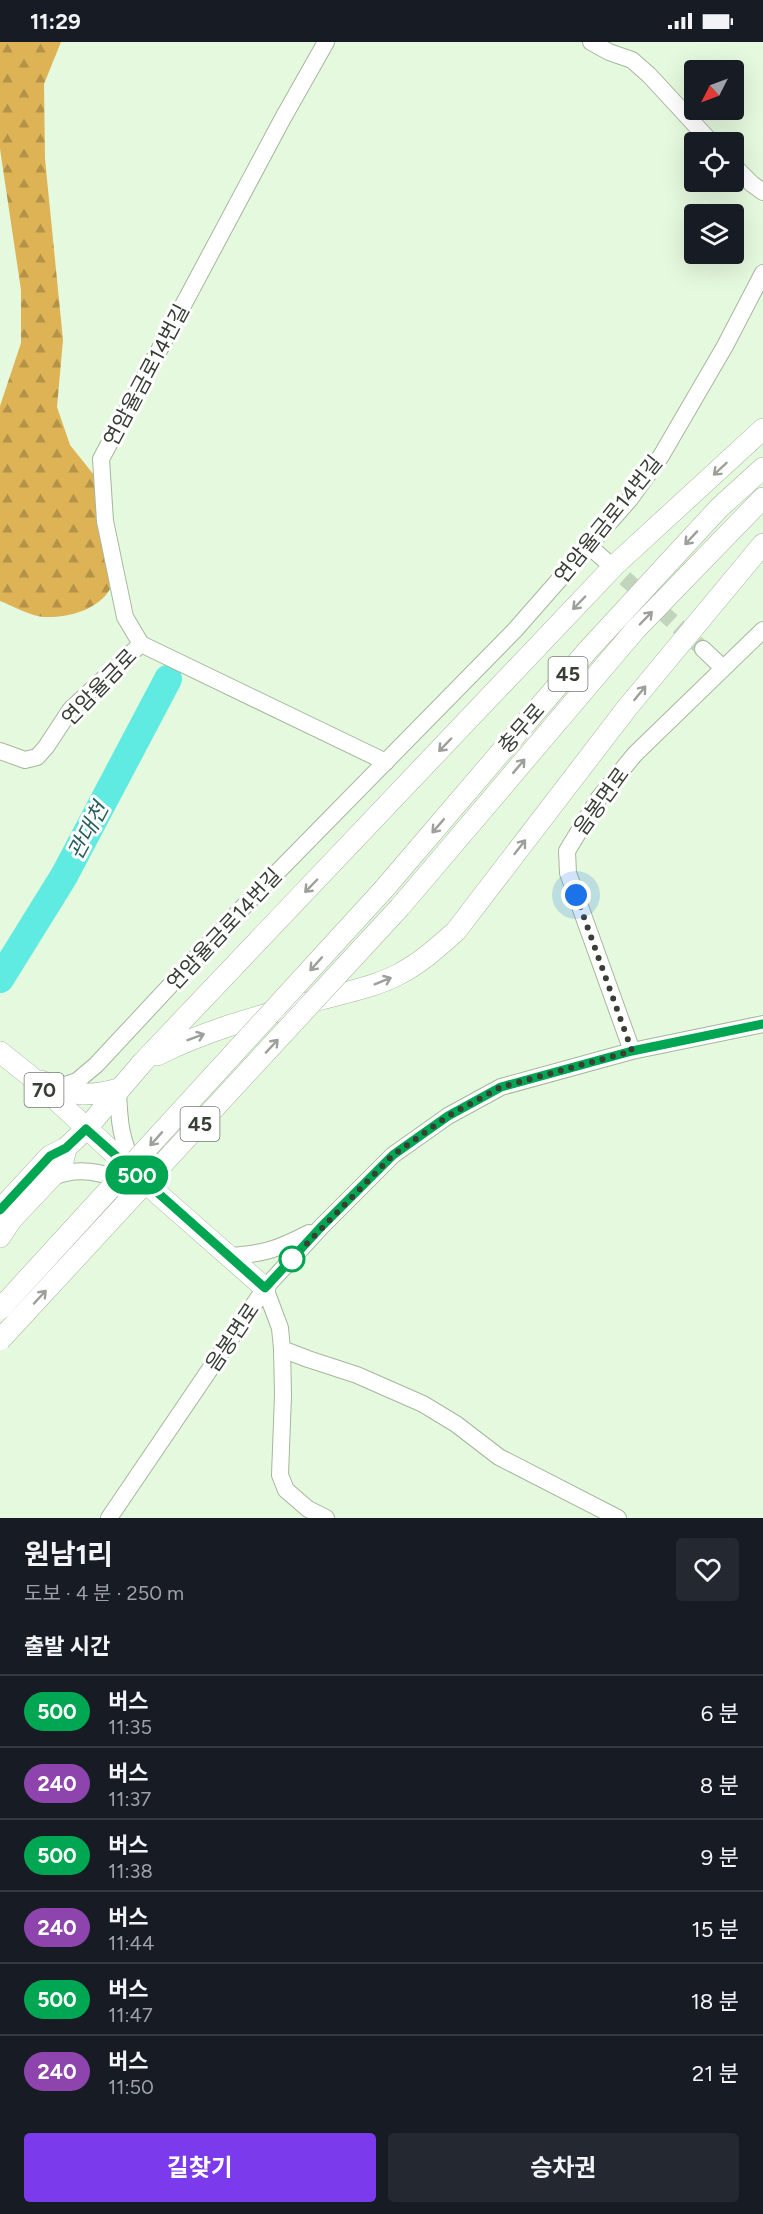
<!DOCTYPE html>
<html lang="ko">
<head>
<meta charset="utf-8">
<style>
	:root { --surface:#171b24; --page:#242831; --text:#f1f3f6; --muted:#9ea1a6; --line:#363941; --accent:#7c3aed }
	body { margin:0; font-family:Figtree,"Noto Sans KR",sans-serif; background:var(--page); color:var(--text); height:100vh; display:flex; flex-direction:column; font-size:22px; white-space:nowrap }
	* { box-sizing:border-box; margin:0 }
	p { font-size:20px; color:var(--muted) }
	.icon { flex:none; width:33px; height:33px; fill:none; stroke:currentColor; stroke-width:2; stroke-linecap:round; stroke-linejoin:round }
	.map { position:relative; height:1476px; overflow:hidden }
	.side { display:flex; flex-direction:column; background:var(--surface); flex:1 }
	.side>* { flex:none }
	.badge { padding:0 12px; border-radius:20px; font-size:21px; line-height:39px }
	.needle { width:39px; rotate:228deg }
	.tools { position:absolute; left:684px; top:18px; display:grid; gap:12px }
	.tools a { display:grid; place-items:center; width:60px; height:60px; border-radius:6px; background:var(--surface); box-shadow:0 6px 24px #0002; font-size:30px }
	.you { position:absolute; width:30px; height:30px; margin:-15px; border:4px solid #fff; border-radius:50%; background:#1a73e8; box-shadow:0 0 0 9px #1a73e833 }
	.map>.badge { position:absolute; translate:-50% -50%; box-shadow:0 0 0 3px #fff }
	h2 { padding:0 24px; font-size:22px; line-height:54px }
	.round { display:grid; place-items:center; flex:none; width:63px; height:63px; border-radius:6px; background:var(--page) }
	.summary { display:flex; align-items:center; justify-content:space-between; height:102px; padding:0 24px }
	h1 { font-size:28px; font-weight:700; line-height:45px }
	.primary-button { display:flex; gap:12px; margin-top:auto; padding:12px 24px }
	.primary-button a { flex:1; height:69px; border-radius:6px; background:var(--accent); color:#fff; font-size:24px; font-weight:700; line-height:69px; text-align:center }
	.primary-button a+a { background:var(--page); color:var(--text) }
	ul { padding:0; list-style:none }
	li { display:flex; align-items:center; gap:18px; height:72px; padding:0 24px; border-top:2px solid var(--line) }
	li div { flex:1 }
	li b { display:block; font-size:22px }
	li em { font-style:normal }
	li .badge { min-width:66px; font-weight:700; text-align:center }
	.status { display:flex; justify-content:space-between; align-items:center; height:42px; padding:0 30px; background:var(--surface); direction:ltr }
	.status svg { height:16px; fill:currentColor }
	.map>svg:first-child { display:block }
	.forest { fill:url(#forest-firs) }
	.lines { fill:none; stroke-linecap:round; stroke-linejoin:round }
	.river { stroke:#5febe1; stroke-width:28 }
	.minor-tunnel { stroke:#c2d4bc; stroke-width:16; stroke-dasharray:16 8; stroke-linecap:butt }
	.minor-casing { stroke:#a5b79d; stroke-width:18 }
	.major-casing { stroke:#a5b79d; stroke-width:22 }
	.minor { stroke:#fff; stroke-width:16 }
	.major { stroke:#fff; stroke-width:21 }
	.major-bridge-casing { stroke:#a5b79d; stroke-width:22; stroke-linecap:butt }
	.major-bridge { stroke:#fff; stroke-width:21 }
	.oneway { stroke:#9c9f9a }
	.line-casing { stroke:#fff; stroke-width:14 }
	.line { stroke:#00a651; stroke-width:9 }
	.walk { stroke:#383f35; stroke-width:6; stroke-dasharray:0 10.8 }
	.stop-dot { fill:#fff; stroke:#00a651; stroke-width:3 }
	.labels { text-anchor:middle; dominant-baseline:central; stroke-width:6; stroke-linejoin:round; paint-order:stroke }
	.shield { fill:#fff; stroke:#747972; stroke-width:1.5 }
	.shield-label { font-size:20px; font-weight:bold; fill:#383f35 }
	.street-label { font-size:21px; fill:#383f35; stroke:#fff }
	.water-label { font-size:22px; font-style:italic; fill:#28615d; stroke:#fff }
</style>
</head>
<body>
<div class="status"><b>11:29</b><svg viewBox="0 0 49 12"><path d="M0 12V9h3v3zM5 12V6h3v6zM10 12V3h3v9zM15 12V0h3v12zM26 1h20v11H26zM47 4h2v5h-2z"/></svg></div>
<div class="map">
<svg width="763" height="1476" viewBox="0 0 763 1476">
	<defs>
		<pattern id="forest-firs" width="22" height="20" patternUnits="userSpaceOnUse" patternTransform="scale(1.5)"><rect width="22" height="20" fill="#ddb356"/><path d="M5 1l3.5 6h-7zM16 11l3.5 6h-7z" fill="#b49348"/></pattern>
	</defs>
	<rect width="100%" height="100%" fill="#e5f9de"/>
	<path class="forest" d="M 0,0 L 61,0 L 44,42 L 45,117 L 63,298 L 57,365 L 70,403 L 94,433 L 110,547 C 98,568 68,576 44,575 C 30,574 13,564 0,559 L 0,364 L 21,301 L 21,248 L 0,107 Z"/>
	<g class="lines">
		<path class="river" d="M 0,937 L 64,834 L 168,637"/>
		<path class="minor-tunnel" d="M 607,520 L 703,607"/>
		<g class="minor-casing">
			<path id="minor" d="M 326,0 L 283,76 L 101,417 L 105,479 L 125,575 L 141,602 L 386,720
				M 591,0 L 609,10 L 632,18 L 649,33 L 711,100
				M 734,124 L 752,142 L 763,150
				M 589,504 L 607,520
				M 703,607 L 723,626
				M 0,709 L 25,718 L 37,715 L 46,705 L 71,667 L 141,602
				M 632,1009 L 568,831 L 567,809 L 599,756 L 635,712 L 763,588
				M 56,1046 L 77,1039 L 96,1023 L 247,861 L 515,588 L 630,457 L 661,414 L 725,304 L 763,231
				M 118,1047 C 119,1082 121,1097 135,1128
				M 51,1136 C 77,1124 102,1130 127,1140
				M 229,1214 C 264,1212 278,1207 309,1191
				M 265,1246 L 280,1286 L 282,1307 L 308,1317 L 357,1333 L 423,1362 L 456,1382 L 499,1415 L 618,1476
				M 282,1307 L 283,1353 L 280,1433 L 286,1448 L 308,1467 L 326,1476
				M 109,1476 L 265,1246 L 321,1185 L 393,1113 L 448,1074 L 501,1045 L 632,1009 L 763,982"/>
		</g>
		<g class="major-casing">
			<path id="major" d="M 384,847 L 588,608 L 719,466 L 763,426
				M 400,865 L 636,587 L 763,456
				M 0,1010 L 29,1033 L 157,1151 L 265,1246
				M 157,1013 C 209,987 263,973 318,958 C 346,950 376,945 401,931 C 422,920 439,904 456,889 L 627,666 L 763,502
				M 41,1039 C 71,1053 86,1056 118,1047
				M 0,1168 L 50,1114 L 66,1106 L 86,1087 L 143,1020 L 615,523 L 763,387
				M 0,1195 L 12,1177 L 62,1124 L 66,1106"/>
		</g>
		<use href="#minor" class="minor"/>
		<use href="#major" class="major"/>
		<g class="major-bridge-casing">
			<path id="major-bridge" d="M 0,1267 L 384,847
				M 0,1298 L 400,865"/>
		</g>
		<use href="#major-bridge" class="major-bridge"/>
	</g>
	<defs><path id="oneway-shaft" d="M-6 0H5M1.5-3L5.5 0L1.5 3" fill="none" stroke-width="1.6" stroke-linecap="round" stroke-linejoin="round" transform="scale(1.5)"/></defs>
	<g class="oneway">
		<use href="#oneway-shaft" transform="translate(720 427) rotate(137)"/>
		<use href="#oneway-shaft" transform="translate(691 496) rotate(133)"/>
		<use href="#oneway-shaft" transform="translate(579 561) rotate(134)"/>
		<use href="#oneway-shaft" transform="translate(646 576) rotate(-46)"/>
		<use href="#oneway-shaft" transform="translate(640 651) rotate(-51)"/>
		<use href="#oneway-shaft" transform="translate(445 703) rotate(134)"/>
		<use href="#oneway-shaft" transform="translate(519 724) rotate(-50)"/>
		<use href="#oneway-shaft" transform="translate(438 784) rotate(131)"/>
		<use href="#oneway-shaft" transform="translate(520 805) rotate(-52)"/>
		<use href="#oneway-shaft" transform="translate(311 844) rotate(134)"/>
		<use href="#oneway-shaft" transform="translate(316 922) rotate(132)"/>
		<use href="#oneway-shaft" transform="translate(383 939) rotate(-22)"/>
		<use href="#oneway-shaft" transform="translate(196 995) rotate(-21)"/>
		<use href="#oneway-shaft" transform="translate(272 1004) rotate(-47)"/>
		<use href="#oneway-shaft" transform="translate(156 1097) rotate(132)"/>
		<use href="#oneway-shaft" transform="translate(40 1255) rotate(-47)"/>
	</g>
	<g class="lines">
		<g class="line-casing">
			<path id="line" d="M 0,1168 L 50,1114 L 66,1106 L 86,1087 L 265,1246 L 321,1185 L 393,1113 L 448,1074 L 501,1045 L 632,1009 L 763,982"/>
		</g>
		<use href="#line" class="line"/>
		<path class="walk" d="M 292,1217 L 393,1113 L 448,1074 L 501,1045 L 632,1009 L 576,853"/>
	</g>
	<circle class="stop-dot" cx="292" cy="1217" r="12"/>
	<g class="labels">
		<g class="shield">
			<rect x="548.5" y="615" width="39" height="34" rx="4.5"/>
			<rect x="24.5" y="1031" width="39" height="34" rx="4.5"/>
			<rect x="180.5" y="1065" width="39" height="34" rx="4.5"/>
		</g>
		<g class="shield-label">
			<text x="568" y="632">45</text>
			<text x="44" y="1048">70</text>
			<text x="200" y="1082">45</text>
		</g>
		<g class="street-label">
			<text transform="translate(146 333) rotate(-62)">연암율금로14번길</text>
			<text transform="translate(608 477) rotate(-51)">연암율금로14번길</text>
			<text transform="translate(99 645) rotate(-46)">연암율금로</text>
			<text transform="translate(521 686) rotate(-49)">충무로</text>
			<text transform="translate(601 759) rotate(-54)">음봉면로</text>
			<text transform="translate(224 887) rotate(-47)">연암율금로14번길</text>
			<text transform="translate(232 1295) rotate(-56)">음봉면로</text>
		</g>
		<g class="water-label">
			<text transform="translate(88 789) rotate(-62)">관대천</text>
		</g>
	</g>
</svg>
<div class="tools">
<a><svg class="needle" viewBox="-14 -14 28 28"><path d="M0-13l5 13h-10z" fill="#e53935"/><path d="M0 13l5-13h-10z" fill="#9ea1a6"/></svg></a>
<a><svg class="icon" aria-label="locate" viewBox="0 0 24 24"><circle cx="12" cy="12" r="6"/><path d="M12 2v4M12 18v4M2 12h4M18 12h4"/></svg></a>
<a><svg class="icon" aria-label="layers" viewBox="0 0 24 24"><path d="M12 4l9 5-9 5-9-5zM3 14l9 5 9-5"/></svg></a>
</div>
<div class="you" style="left:576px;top:853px"></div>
<b class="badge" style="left:137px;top:1133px;background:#00a651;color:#fff">500</b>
</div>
<section class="side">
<div class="summary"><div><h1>원남1리</h1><p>도보 · 4 분 · 250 m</p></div><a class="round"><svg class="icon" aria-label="heart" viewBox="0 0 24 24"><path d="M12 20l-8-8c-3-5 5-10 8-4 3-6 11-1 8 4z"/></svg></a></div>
<h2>출발 시간</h2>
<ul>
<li><span class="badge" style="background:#00a651;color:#fff">500</span><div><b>버스</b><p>11:35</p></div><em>6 분</em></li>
<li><span class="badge" style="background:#8e44ad;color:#fff">240</span><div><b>버스</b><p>11:37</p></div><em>8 분</em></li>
<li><span class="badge" style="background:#00a651;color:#fff">500</span><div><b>버스</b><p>11:38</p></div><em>9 분</em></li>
<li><span class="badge" style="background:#8e44ad;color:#fff">240</span><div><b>버스</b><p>11:44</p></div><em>15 분</em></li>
<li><span class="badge" style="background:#00a651;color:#fff">500</span><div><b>버스</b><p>11:47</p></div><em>18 분</em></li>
<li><span class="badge" style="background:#8e44ad;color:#fff">240</span><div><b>버스</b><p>11:50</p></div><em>21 분</em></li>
</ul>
<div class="primary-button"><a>길찾기</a><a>승차권</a></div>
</section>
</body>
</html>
